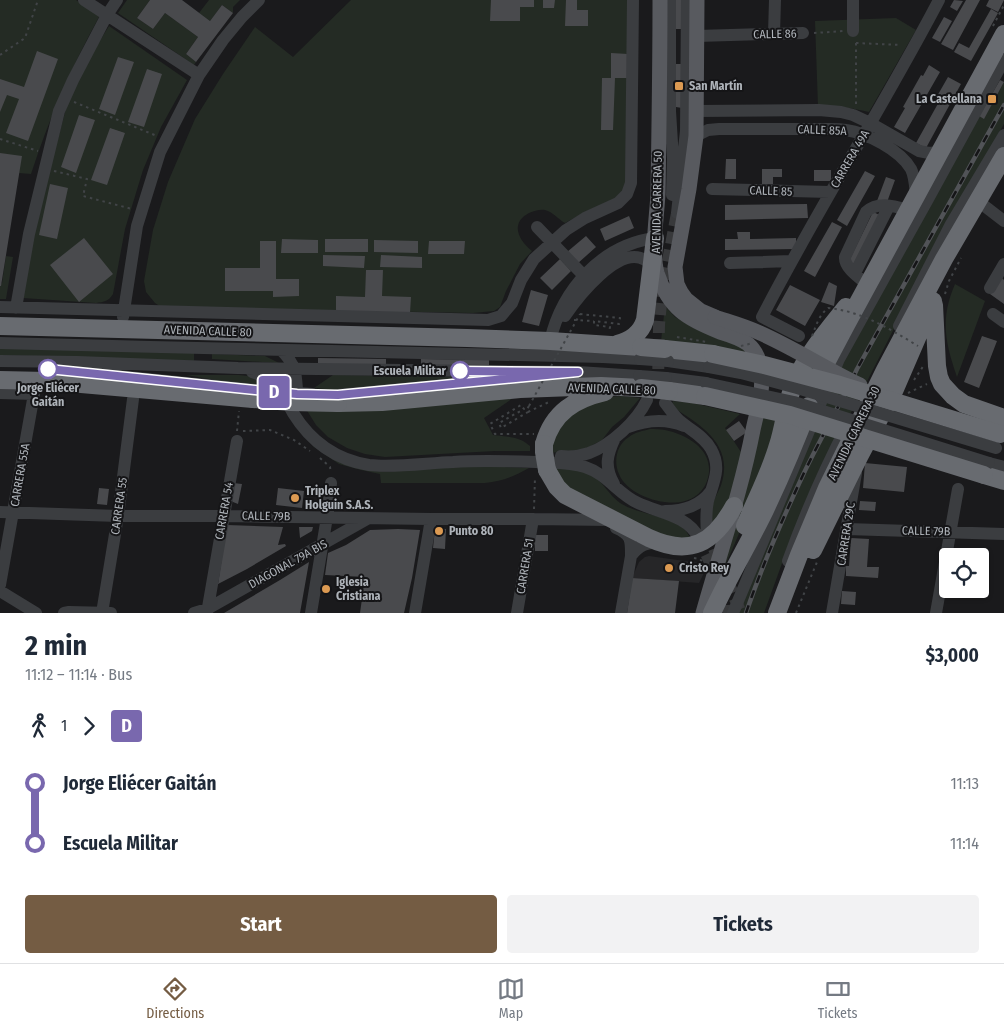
<!DOCTYPE html>
<html lang="en">
<head>
<meta charset="utf-8">
<style>
	:root { --surface:#fff; --page:#f2f2f3; --text:#1f2937; --muted:#747a83; --line:#e0e1e3; --accent:#745c43 }
	body { margin:0; font-family:"Fira Sans Condensed",sans-serif; background:var(--page); color:var(--text); height:100vh; display:flex; flex-direction:column; font-size:19px; white-space:nowrap }
	* { box-sizing:border-box; margin:0 }
	p { font-size:16px; color:var(--muted) }
	.icon { flex:none; width:28px; height:28px; fill:none; stroke:currentColor; stroke-width:2; stroke-linecap:round; stroke-linejoin:round }
	.map { position:relative; height:613px; overflow:hidden }
	.sheet { display:flex; flex-direction:column; background:var(--surface); flex:1 }
	.sheet>* { flex:none }
	.badge { padding:0 10px; border-radius:4px; font-size:18px; line-height:32px }
	.tools { position:absolute; left:939px; top:548px; display:grid; gap:10px }
	.tools a { display:grid; place-items:center; width:50px; height:50px; border-radius:5px; background:var(--surface); box-shadow:0 1px 4px #0004; font-size:25px }
	.map>.badge { position:absolute; translate:-50% -50%; box-shadow:0 0 0 2px #fff }
	.legs { display:flex; align-items:center; gap:8px; height:55px; padding:0 25px; font-size:16px }
	.legs p { margin-inline-start:auto }
	.head { display:flex; align-items:center; justify-content:space-between; height:85px; padding:0 25px }
	h1 { font-size:28px; font-weight:700; line-height:38px }
	.action { display:flex; gap:10px; margin-top:auto; padding:10px 25px }
	.action a { flex:1; height:58px; border-radius:5px; background:var(--accent); color:#fff; font-size:20px; font-weight:700; line-height:58px; text-align:center }
	.action a+a { background:var(--page); color:var(--text) }
	ul { padding:0 25px; list-style:none }
	li { display:flex; align-items:center; gap:18px; height:60px; font-size:19px }
	li i { display:grid; place-items:center; width:8px; height:100%; margin:0 6px; background:currentColor }
	li i::after { content:''; width:12px; height:12px; margin:-6px; border:4px solid; border-radius:50%; background:var(--surface) }
	li p { margin-inline-start:auto }
	li:first-child i { background:linear-gradient(#0000 50%,currentColor 0) }
	li:last-child i { background:linear-gradient(currentColor 50%,#0000 0) }
	.menu { display:flex; justify-content:space-around; align-items:center; height:70px; border-top:1px solid var(--line); background:var(--surface); font-size:14px; color:var(--muted) }
	.menu a { display:grid; justify-items:center; gap:2px }
	.menu .selected { color:var(--accent) }
	.map>svg:first-child { display:block }
	.built { fill:#262628 }
	.green { fill:#242b24 }
	.building { fill:#494a4d }
	.lines { fill:none; stroke-linecap:round; stroke-linejoin:round }
	.minor-tunnel { stroke:#38393b; stroke-width:12; stroke-dasharray:12 6; stroke-linecap:butt }
	.path { stroke:#414447; stroke-width:2; stroke-dasharray:2.5 4; stroke-linecap:butt }
	.minor { stroke:#3b3d40; stroke-width:12 }
	.major { stroke:#585a5f; stroke-width:15 }
	.highway { stroke:#686b70; stroke-width:18 }
	.rail-casing { stroke:#515357; stroke-width:4.5 }
	.rail { stroke:#151517; stroke-width:2.5; stroke-dasharray:8; stroke-linecap:butt }
	.path-bridge { stroke:#414447; stroke-width:2; stroke-dasharray:2.5 4; stroke-linecap:butt }
	.minor-bridge { stroke:#3b3d40; stroke-width:12 }
	.major-bridge { stroke:#585a5f; stroke-width:15 }
	.highway-bridge { stroke:#686b70; stroke-width:18 }
	.line-1-casing { stroke:#fff; stroke-width:11 }
	.line-1 { stroke:#7968ae; stroke-width:8 }
	.poi-dot { fill:#dc9a52; stroke:#151517; stroke-width:2 }
	.stop-1-dot { fill:#fff; stroke:#7968ae; stroke-width:2.5 }
	.labels { text-anchor:middle; dominant-baseline:central; stroke-width:4; stroke-linejoin:round; paint-order:stroke }
	.street-label { font-size:12px; fill:#aeb3b9; stroke:#151517 }
	.poi-label { font-size:12px; font-weight:bold; fill:#aeb3b9; stroke:#151517; text-anchor:start }
	.stop-label { font-size:12px; font-weight:bold; fill:#aeb3b9; stroke:#151517; text-anchor:end }
</style>
</head>
<body>
<div class="map">
<svg width="1004" height="613" viewBox="0 0 1004 613">
	<rect width="100%" height="100%" fill="#1a1a1c"/>
	<path class="built" d="M 649,556 L 699,563 L 704,573 L 699,583 L 632,578 L 639,562 L 645,557 Z"/>
	<path class="green" d="M 0,0 L 76,0 L 100,15 C 72,66 49,118 31,174 L 19,173 L 0,153 Z
		M 127,0 L 150,0 L 137,18 L 153,29 L 165,13 L 198,37 L 186,54 L 196,62 L 194,65 L 118,13 Z
		M 209,0 L 240,0 L 233,7 L 233,13 L 222,5 L 210,21 L 199,13 Z
		M 351,0 L 630,0 L 627,185 L 618,198 L 587,211 L 565,223 C 558,219 553,212 545,210 C 540,209 534,211 529,213 C 510,223 518,240 532,251 L 520,264 L 506,291 L 500,307 L 494,311 L 473,313 L 161,307 L 155,303 L 146,292 L 144,281 L 153,230 L 168,182 L 195,119 L 223,74 L 255,27 L 293,57 Z
		M 896,18 L 916,30 L 869,112 C 849,107 838,106 818,107 L 815,21 Z
		M 109,26 L 187,80 L 161,127 L 143,170 L 125,229 L 113,294 C 109,301 104,302 96,303 L 23,298 L 32,235 L 67,105 L 91,55 Z
		M 1004,82 L 1004,124 L 949,221 L 837,440 L 793,533 L 764,613 L 736,613 L 838,367 L 979,116 L 984,118 Z
		M 6,256 L 13,257 L 6,299 L 0,299 L 0,284 L 2,283 Z
		M 955,284 L 985,301 L 957,377 C 945,342 940,319 955,284 Z
		M 665,306 L 675,317 L 694,328 L 733,343 L 752,355 L 661,341 Z
		M 0,348 L 194,353 L 194,361 L 0,355 Z
		M 212,354 L 265,356 L 279,363 L 212,359 Z
		M 186,375 L 239,375 L 248,376 L 259,380 L 266,386 L 244,385 Z
		M 333,375 L 469,377 L 336,390 L 314,388 Z
		M 516,396 L 484,418 L 493,435 C 508,437 519,436 530,446 L 530,451 L 495,451 L 385,457 L 365,454 L 347,448 L 328,437 L 316,425 L 306,409 Z
		M 622,396 L 640,398 L 624,417 L 612,427 L 602,440 L 587,448 L 561,453 L 549,452 L 551,439 L 567,413 L 608,397 Z
		M 673,401 L 693,403 L 740,414 L 725,428 L 743,455 L 733,494 L 710,531 C 711,522 711,512 713,504 C 715,496 720,490 722,482 C 733,443 699,424 671,406 Z
		M 763,417 L 780,422 C 761,479 741,535 714,588 Z
		M 650,429 C 655,429 660,429 665,430 C 690,435 717,453 707,481 C 703,492 695,498 685,501 C 664,507 627,495 619,474 C 613,461 617,444 629,437 C 635,432 643,431 650,429 Z
		M 311,445 L 333,457 L 455,465 L 529,468 C 513,477 503,481 485,483 L 381,483 L 380,474 L 361,470 L 339,464 Z
		M 552,466 C 564,466 582,469 593,476 C 604,483 609,495 620,503 C 639,515 666,514 684,529 C 687,532 690,537 692,542 L 681,544 L 571,493 Z"/>
	<path class="building" d="M 150,0 L 182,0 L 210,21 L 222,5 L 233,13 L 196,62 L 186,54 L 198,37 L 165,13 L 153,29 L 137,18 Z
		M 491,0 L 534,0 L 534,7 L 520,7 L 520,21 L 490,21 Z
		M 543,0 L 555,0 L 554,8 L 543,8 Z
		M 566,0 L 577,0 L 577,10 L 588,10 L 588,26 L 565,26 Z
		M 676,0 L 683,0 L 683,29 L 676,29 Z
		M 954,0 L 963,1 L 957,11 L 950,7 Z
		M 966,0 L 980,0 L 953,50 L 941,44 Z
		M 989,0 L 1004,0 L 998,12 L 986,6 Z
		M 991,9 L 998,13 L 971,61 L 954,52 L 959,43 L 969,48 Z
		M 944,17 L 952,21 L 940,42 L 932,38 Z
		M 37,51 L 58,59 L 28,141 L 6,133 L 19,99 L 7,95 L 0,112 L 0,79 L 24,87 Z
		M 611,53 L 628,54 L 628,78 L 615,78 L 613,130 L 601,130 L 602,78 L 611,78 Z
		M 118,57 L 134,62 L 115,115 L 99,109 Z
		M 676,64 L 683,64 L 682,108 L 676,107 Z
		M 929,65 L 940,72 L 905,133 L 894,127 L 905,108 L 903,107 L 921,75 L 923,76 Z
		M 147,69 L 162,74 L 144,127 L 128,122 Z
		M 948,77 L 961,84 L 926,148 L 916,143 L 940,100 L 936,98 Z
		M 1000,80 L 1004,82 L 984,119 L 979,116 Z
		M 79,115 L 95,120 L 76,173 L 61,167 Z
		M 110,128 L 125,133 L 107,185 L 91,180 Z
		M 0,153 L 22,156 L 1,286 L 0,286 Z
		M 726,159 L 736,159 L 736,179 L 725,179 Z
		M 762,169 L 782,169 L 782,177 L 773,177 L 773,184 L 762,184 Z
		M 814,170 L 831,170 L 831,181 L 814,181 Z
		M 865,171 L 875,176 L 847,226 L 837,220 Z
		M 886,177 L 895,180 L 886,205 L 877,201 Z
		M 50,184 L 68,188 L 57,239 L 39,235 Z
		M 807,204 L 808,218 L 725,220 L 725,205 Z
		M 873,212 L 882,216 L 857,267 L 848,263 Z
		M 629,216 L 634,228 L 605,241 L 600,229 Z
		M 832,222 L 842,227 L 815,277 L 804,271 Z
		M 737,232 L 750,232 L 750,239 L 796,238 L 796,249 L 725,250 L 725,239 L 738,239 Z
		M 586,236 L 596,247 L 577,264 L 567,252 Z
		M 84,238 L 113,274 L 79,302 L 50,265 Z
		M 282,239 L 318,240 L 318,253 L 281,253 Z
		M 325,239 L 368,239 L 368,252 L 325,252 Z
		M 374,240 L 418,241 L 418,253 L 374,252 Z
		M 260,241 L 276,241 L 276,279 L 299,279 L 299,296 L 273,297 L 273,291 L 225,291 L 225,268 L 260,268 Z
		M 429,241 L 465,241 L 464,254 L 428,254 Z
		M 323,255 L 365,256 L 364,268 L 323,266 Z
		M 381,255 L 422,257 L 422,268 L 380,267 Z
		M 560,259 L 571,271 L 552,290 L 540,278 Z
		M 366,270 L 383,270 L 382,296 L 411,297 L 410,313 L 336,312 L 336,296 L 365,297 Z
		M 1002,278 L 1004,280 L 1004,304 L 990,294 Z
		M 829,282 L 837,286 L 834,306 L 821,302 Z
		M 790,285 L 820,300 L 805,326 L 776,310 Z
		M 531,290 L 548,295 L 539,326 L 522,322 Z
		M 982,336 L 997,341 L 979,388 L 964,382 Z
		M 318,358 L 386,359 L 386,366 L 318,365 Z
		M 421,359 L 489,360 L 489,367 L 421,366 Z
		M 739,421 L 747,432 L 734,441 L 726,430 Z
		M 865,463 L 907,467 L 904,492 L 863,488 Z
		M 233,483 L 242,484 L 238,504 L 233,502 L 231,499 Z
		M 99,488 L 109,489 L 107,505 L 97,504 Z
		M 278,488 L 304,491 L 302,508 L 276,505 Z
		M 860,501 L 876,502 L 875,511 L 859,510 Z
		M 227,525 L 283,527 L 278,545 L 285,544 L 286,546 L 247,569 L 218,584 Z
		M 299,527 L 313,527 L 312,531 L 300,538 Z
		M 435,528 L 446,529 L 445,549 L 433,548 Z
		M 398,529 L 420,530 L 412,578 L 404,613 L 360,613 L 365,577 L 325,575 L 328,553 L 346,545 L 370,530 Z
		M 535,535 L 548,535 L 548,551 L 535,551 Z
		M 851,538 L 869,539 L 867,567 L 879,567 L 878,578 L 846,576 L 846,566 L 849,566 Z
		M 309,562 L 300,613 L 224,613 L 280,580 Z
		M 632,578 L 679,581 L 675,613 L 627,613 Z
		M 842,591 L 856,592 L 855,605 L 841,604 Z"/>
	<g class="lines">
		<path class="minor-tunnel" d="M 658,387 L 659,325 L 662,292 L 677,213
			M 707,532 L 741,613
			M 699,538 C 707,557 727,593 724,613"/>
		<path class="path" d="M 993,26 L 1004,5
			M 814,33 L 844,31
			M 856,43 L 901,45
			M 0,55 L 25,38 L 38,0
			M 74,102 L 157,136
			M 856,104 L 856,41
			M 0,139 L 38,151
			M 54,171 L 87,179 L 83,196 L 132,209
			M 945,294 L 949,281 L 961,258
			M 580,314 L 620,318 L 619,324 L 594,321 L 594,325 L 610,327 L 609,332
			M 574,320 L 594,321
			M 914,380 L 924,365
			M 908,393 L 927,384
			M 529,406 L 527,409 L 528,412 L 501,428 L 499,423 L 524,409 L 521,405 L 490,424 L 495,434 L 534,434
			M 528,412 L 551,401
			M 237,431 L 239,411
			M 243,431 L 270,430 L 294,440 L 310,451
			M 320,458 L 330,467 L 331,473
			M 534,509 L 535,477
			M 694,558 L 700,559 L 704,564
			M 796,613 L 817,562"/>
		<path class="minor" d="M 84,0 L 199,75
			M 670,0 L 670,111 L 673,159 L 672,195
			M 853,31 L 853,0
			M 774,34 L 775,0
			M 697,36 L 803,33
			M 696,111 L 819,110 L 841,112 L 853,115 L 870,123 L 919,151 L 929,153 L 939,152
			M 696,136 L 708,130 L 719,129 L 830,129 C 836,129 841,129 846,130 C 867,133 900,150 911,169 C 915,177 915,187 916,196
			M 712,189 L 830,192
			M 978,201 L 1004,221
			M 677,213 L 686,131 L 687,0
			M 537,227 L 589,281
			M 730,263 L 791,261
			M 855,273 L 889,206
			M 868,285 C 860,278 844,268 845,257 L 866,212 C 878,201 894,206 908,210
			M 990,288 L 1004,264
			M 0,307 L 488,320 L 501,316 L 512,303 L 521,280 L 534,259 L 566,230 L 585,218 L 618,203 L 627,194 L 631,183 L 633,0
			M 16,308 L 29,234 L 59,111 L 73,80 L 107,15 L 117,0
			M 993,314 L 1004,322
			M 565,316 C 577,298 619,244 645,260 C 649,262 653,267 656,271
			M 123,317 L 137,226 L 160,152 L 199,75 L 223,40 L 242,17 L 259,0
			M 899,326 L 951,224 L 1004,135
			M 799,336 L 762,317 C 817,210 883,107 939,0
			M 550,341 C 562,290 601,245 655,238
			M 0,343 C 201,348 402,354 603,357 L 640,359
			M 282,351 C 301,370 294,381 299,404
			M 0,361 L 77,362 L 238,368 L 578,372 L 639,376
			M 668,361 L 709,367
			M 50,369 L 255,390
			M 252,372 C 278,380 281,392 293,413 C 311,442 337,460 369,465 C 394,468 427,463 453,462 C 481,460 509,461 536,462 C 553,463 570,462 585,467 C 607,474 618,494 638,503 C 659,513 687,515 699,538
			M 666,378 L 706,383
			M 0,393 L 34,394 L 0,585
			M 338,395 L 510,379
			M 665,403 C 670,409 674,416 680,421 C 690,430 704,436 711,449 C 722,468 713,483 708,501 C 706,511 706,521 707,532
			M 628,427 C 647,420 665,418 684,426
			M 561,456 C 570,457 580,456 589,453 C 611,445 637,421 647,400
			M 989,463 L 1004,467
			M 614,484 C 604,466 607,455 615,438
			M 665,511 C 682,511 700,506 711,491
			M 0,512 L 118,516 L 223,516 L 431,519 L 533,519 L 610,520
			M 616,528 C 632,535 631,541 631,556
			M 847,529 L 1004,534
			M 788,561 C 805,514 825,468 848,424
			M 0,591 L 36,613
			M 64,613 L 69,612 L 111,613
			M 102,613 L 118,516 L 133,399
			M 194,613 L 207,609 L 367,519
			M 207,613 L 237,441
			M 311,613 L 327,517 L 331,483
			M 415,613 L 431,519
			M 517,613 L 533,519
			M 621,613 L 631,556 C 639,545 647,542 660,543
			M 733,613 L 839,359 L 928,199 L 1004,60
			M 832,613 L 856,473
			M 936,613 L 958,489"/>
		<path class="major" d="M 660,0 C 660,64 659,129 658,193 C 657,216 651,251 657,273 C 669,309 687,319 720,332 C 730,335 740,338 748,344 C 756,351 760,361 761,371 C 764,390 757,411 753,430 C 741,492 720,552 703,613
			M 697,0 L 696,136 L 689,189 L 675,267 L 677,284 L 681,292 L 686,299 L 701,311 L 715,317"/>
		<path class="highway" d="M 934,305 L 937,366 L 939,377 L 942,384 L 953,396 L 964,404 L 1004,418
			M 0,326 L 467,338 L 550,341 L 641,347
			M 617,344 C 630,341 641,333 645,320 L 655,238
			M 665,349 L 713,354
			M 0,380 L 47,381 L 253,399
			M 818,382 L 828,359 L 846,325 L 1004,34
			M 669,391 L 705,396
			M 338,403 L 382,402 L 520,389 L 601,386 L 641,388
			M 544,444 C 553,412 575,399 605,392
			M 547,470 L 557,487 L 565,495 L 649,538 C 690,557 714,543 734,506
			M 984,475 L 1004,481
			M 745,526 C 756,499 770,473 778,445 C 785,424 786,400 796,379 C 808,353 828,330 846,307
			M 813,550 L 860,455 L 895,389 L 933,301
			M 712,613 C 728,578 748,545 765,510 C 781,476 796,441 809,406
			M 777,613 L 799,555 L 827,488 L 885,370 L 944,259 L 1004,156"/>
		<g class="rail-casing">
			<path id="rail" d="M 746,613 C 762,566 782,520 803,475 C 820,439 840,405 857,369 L 1004,105"/>
		</g>
		<use href="#rail" class="rail"/>
		<path class="path-bridge" d="M 812,336 C 816,326 819,315 828,308 C 861,311 890,329 918,346
			M 677,337 L 707,342
			M 741,346 L 753,343
			M 529,406 L 580,314"/>
		<path class="minor-bridge" d="M 640,359 L 668,361
			M 709,367 L 741,373 L 797,388 L 996,448
			M 639,376 L 666,378
			M 706,383 L 794,402 L 989,463
			M 255,390 L 312,394"/>
		<path class="major-bridge" d="M 715,317 C 730,322 745,326 760,333 C 794,348 826,369 860,385"/>
		<path class="highway-bridge" d="M 641,347 L 665,349
			M 713,354 L 764,365 L 840,385 L 1000,434
			M 641,388 L 669,391
			M 705,396 L 790,415 L 984,475
			M 253,399 L 290,402 L 338,403
			M 544,444 L 544,452 L 547,470"/>
	</g>
	<g class="lines">
		<g class="line-1-casing">
			<path id="line-1" d="M 48,369 L 255,390 L 297,394 L 338,395 L 578,372 L 460,371"/>
		</g>
		<use href="#line-1" class="line-1"/>
	</g>
	<g class="poi-dot">
		<rect x="674" y="81" width="10" height="10" rx="2.5"/>
		<rect x="987" y="94" width="10" height="10" rx="2.5"/>
		<circle cx="295" cy="498" r="5"/>
		<circle cx="439" cy="531" r="5"/>
		<circle cx="669" cy="568" r="5"/>
		<circle cx="326" cy="589" r="5"/>
	</g>
	<g class="stop-1-dot">
		<circle cx="48" cy="369" r="9"/>
		<circle cx="460" cy="371" r="9"/>
	</g>
	<g class="labels">
		<g class="street-label">
			<text transform="translate(775 34) rotate(-1)">CALLE 86</text>
			<text transform="translate(822 130) rotate(2)">CALLE 85A</text>
			<text transform="translate(850 159) rotate(-60)">CARRERA 49A</text>
			<text transform="translate(771 191) rotate(2)">CALLE 85</text>
			<text transform="translate(657 202) rotate(-89)">AVENIDA CARRERA 50</text>
			<text transform="translate(208 331) rotate(2)">AVENIDA CALLE 80</text>
			<text transform="translate(612 389) rotate(2)">AVENIDA CALLE 80</text>
			<text transform="translate(854 433) rotate(-64)">AVENIDA CARRERA 30</text>
			<text transform="translate(20 475) rotate(-80)">CARRERA 55A</text>
			<text transform="translate(119 506) rotate(-82)">CARRERA 55</text>
			<text transform="translate(224 511) rotate(-80)">CARRERA 54</text>
			<text transform="translate(266 516) rotate(1)">CALLE 79B</text>
			<text transform="translate(926 531) rotate(1)">CALLE 79B</text>
			<text transform="translate(846 534) rotate(-81)">CARRERA 29C</text>
			<text transform="translate(288 564) rotate(-29)">DIAGONAL 79A BIS</text>
			<text transform="translate(525 566) rotate(-81)">CARRERA 51</text>
		</g>
		<g class="poi-label">
			<text x="689" y="86">San Martín</text>
			<text x="982" y="99" text-anchor="end">La Castellana</text>
			<text x="305" y="491">Triplex<tspan x="305" dy="14">Holguin S.A.S.</tspan></text>
			<text x="449" y="531">Punto 80</text>
			<text x="679" y="568">Cristo Rey</text>
			<text x="336" y="582">Iglesia<tspan x="336" dy="14">Cristiana</tspan></text>
		</g>
		<g class="stop-label">
			<text x="446" y="371">Escuela Militar</text>
			<text x="48" y="388" text-anchor="middle">Jorge Eliécer<tspan x="48" dy="14">Gaitán</tspan></text>
		</g>
	</g>
</svg>
<div class="tools">
<a><svg class="icon" aria-label="locate" viewBox="0 0 24 24"><circle cx="12" cy="12" r="6"/><path d="M12 2v4M12 18v4M2 12h4M18 12h4"/></svg></a>
</div>
<b class="badge" style="left:274px;top:392px;background:#7968ae;color:#fff">D</b>
</div>
<section class="sheet">
<div class="head"><div><h1>2 min</h1><p>11:12 – 11:14 · Bus</p></div><b>$3,000</b></div>
<div class="legs"><svg class="icon" aria-label="walk" viewBox="0 0 24 24"><circle cx="13" cy="4" r="2"/><path d="M13 8l-2 6 4 7M11 14l-3 7M7 12l3-4h3l4 4"/></svg>1<svg class="icon" aria-label="forward" viewBox="0 0 24 24"><path d="M9 5l7 7-7 7"/></svg><b class="badge" style="background:#7968ae;color:#fff">D</b></div>
<ul>
<li><i style="color:#7968ae"></i><b>Jorge Eliécer Gaitán</b><p>11:13</p></li>
<li><i style="color:#7968ae"></i><b>Escuela Militar</b><p>11:14</p></li>
</ul>
<div class="action"><a>Start</a><a>Tickets</a></div>
</section>
<nav class="menu">
<a class="selected"><svg class="icon" aria-label="directions" viewBox="0 0 24 24"><path d="M12 3l9 9-9 9-9-9zM9 14v-3h6M13 9l2 2-2 2"/></svg>Directions</a>
<a><svg class="icon" aria-label="map" viewBox="0 0 24 24"><path d="M3 6l6-2 6 2 6-2v14l-6 2-6-2-6 2zM9 4v14M15 6v14"/></svg>Map</a>
<a><svg class="icon" aria-label="tickets" viewBox="0 0 24 24"><path d="M3 7h18v10H3zM15 7v10"/></svg>Tickets</a>
</nav>
</body>
</html>
